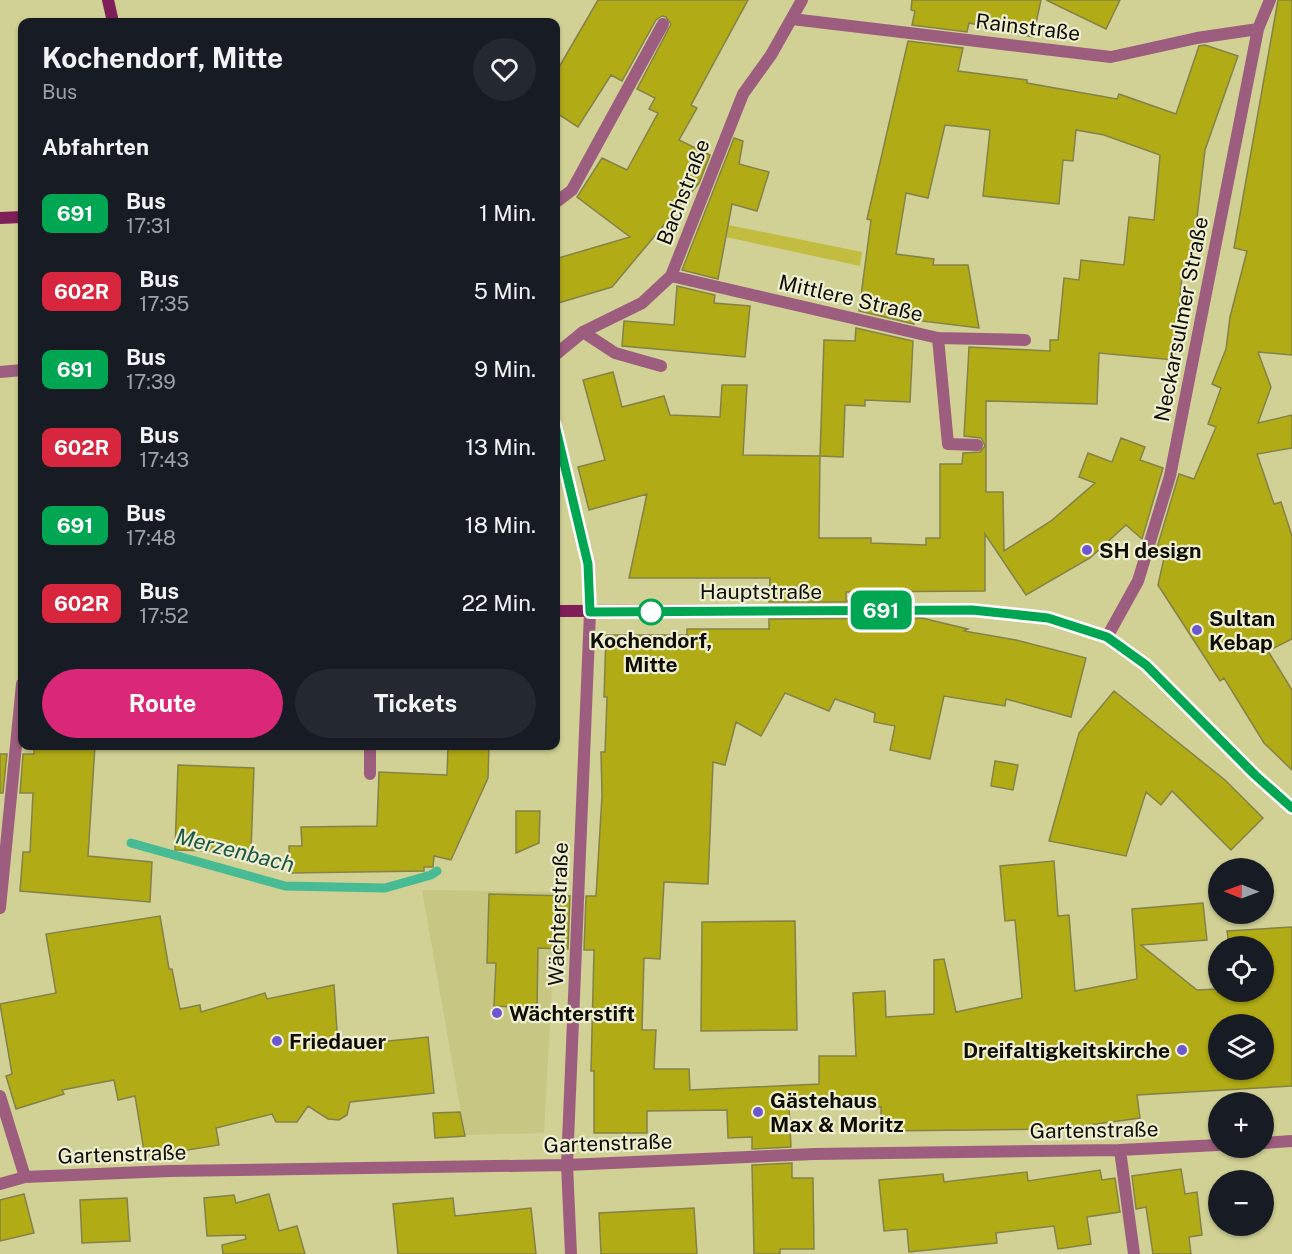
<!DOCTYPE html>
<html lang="de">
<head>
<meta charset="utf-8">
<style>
	:root { --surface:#171b24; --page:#242831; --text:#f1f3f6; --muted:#9ea1a6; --accent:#db2777 }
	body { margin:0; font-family:"Public Sans",sans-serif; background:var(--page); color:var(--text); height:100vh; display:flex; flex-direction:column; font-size:22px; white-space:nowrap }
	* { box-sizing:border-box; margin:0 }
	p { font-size:20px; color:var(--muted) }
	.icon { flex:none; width:33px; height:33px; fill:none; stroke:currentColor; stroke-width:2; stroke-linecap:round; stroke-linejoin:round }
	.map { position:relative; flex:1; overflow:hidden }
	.side { position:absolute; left:18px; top:18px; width:542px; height:732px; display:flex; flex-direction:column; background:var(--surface); border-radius:12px; box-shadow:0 2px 4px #0004 }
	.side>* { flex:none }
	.badge { padding:0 12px; border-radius:9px; font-size:21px; line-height:39px }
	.needle { width:39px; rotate:271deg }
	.buttons { position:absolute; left:1208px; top:858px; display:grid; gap:12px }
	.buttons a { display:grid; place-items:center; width:66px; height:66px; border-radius:50%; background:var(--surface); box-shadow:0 2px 4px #0004; font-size:30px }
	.map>.badge { position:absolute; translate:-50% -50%; box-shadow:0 0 0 3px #fff }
	h2 { padding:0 24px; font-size:22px; line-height:54px }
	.round { display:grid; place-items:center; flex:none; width:63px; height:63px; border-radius:32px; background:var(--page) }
	.overview { display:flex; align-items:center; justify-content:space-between; height:102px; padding:0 24px }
	h1 { font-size:28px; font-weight:700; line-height:45px }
	.action { display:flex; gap:12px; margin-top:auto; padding:12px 24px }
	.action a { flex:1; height:69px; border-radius:36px; background:var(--accent); color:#fff; font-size:24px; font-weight:700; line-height:69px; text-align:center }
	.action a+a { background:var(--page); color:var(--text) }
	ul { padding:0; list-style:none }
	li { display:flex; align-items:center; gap:18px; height:78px; padding:0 24px }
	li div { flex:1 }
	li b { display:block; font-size:22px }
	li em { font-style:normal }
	li .badge { min-width:66px; font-weight:700; text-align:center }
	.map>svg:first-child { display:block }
	.built { fill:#c7c682 }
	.green { fill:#c2bd40 }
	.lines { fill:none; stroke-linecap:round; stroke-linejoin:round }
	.stream { stroke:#46bb94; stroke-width:9 }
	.building { fill:#b1ab15; stroke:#848249; stroke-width:1.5; fill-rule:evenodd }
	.service { stroke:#9d5d7f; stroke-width:12 }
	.minor { stroke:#9d5d7f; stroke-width:12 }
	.secondary { stroke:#7f1f5a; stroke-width:12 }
	.line-casing { stroke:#fff; stroke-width:14 }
	.line { stroke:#00a651; stroke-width:9 }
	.poi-dot { fill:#6d57d1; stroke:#efefd2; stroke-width:2 }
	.stop-dot { fill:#fff; stroke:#00a651; stroke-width:3 }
	.labels { text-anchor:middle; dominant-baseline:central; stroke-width:4.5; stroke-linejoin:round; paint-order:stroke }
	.street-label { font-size:21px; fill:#0e0d00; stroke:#efefd2 }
	.poi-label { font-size:21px; font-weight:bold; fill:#0e0d00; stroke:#efefd2; text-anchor:start }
	.stop-label { font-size:21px; font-weight:bold; fill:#0e0d00; stroke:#efefd2 }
	.water-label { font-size:22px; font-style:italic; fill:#1a5844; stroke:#efefd2 }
</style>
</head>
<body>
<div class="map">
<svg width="1292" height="1254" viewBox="0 0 1292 1254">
	<rect width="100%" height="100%" fill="#d1d195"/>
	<path class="built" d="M 422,890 L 557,892 L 544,1133 L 465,1135 Z"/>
	<path class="green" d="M 728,225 L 862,252 L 860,266 L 726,237 Z"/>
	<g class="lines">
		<path class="stream" d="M 131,843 L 285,886 L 385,888 L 431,875 L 437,871"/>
	</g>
	<path class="building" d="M 598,0 L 748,0 L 691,105 L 697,108 L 679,140 L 710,155 L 699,183 L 612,287 L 555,304 L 555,259 L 630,237 L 577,197 L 602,158 L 627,170 L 658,113 L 649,109 L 655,98 L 637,89 L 671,24 L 666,17 L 662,16 L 656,20 L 622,81 L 611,75 L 578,127 L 555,112 L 555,74 Z
		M 912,0 L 1041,0 L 1033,37 L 969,23 L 967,32 L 912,25 L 915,11 L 911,10 Z
		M 1046,0 L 1120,0 L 1106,29 Z
		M 1278,0 L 1292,0 L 1292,355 L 1258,352 L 1271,387 L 1258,423 L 1292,415 L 1292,448 L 1257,454 L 1274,504 L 1281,502 L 1292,536 L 1292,639 L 1268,651 L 1292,690 L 1292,770 L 1264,743 L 1224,678 L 1220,681 L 1158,585 L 1164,558 L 1156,551 L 1179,474 L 1194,479 L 1216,427 L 1208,424 L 1221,388 L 1212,384 L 1226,349 L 1230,317 L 1247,251 L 1234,248 Z
		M 908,41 L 963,48 L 958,71 L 1027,80 L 1027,83 L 1117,99 L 1119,94 L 1176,114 L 1199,46 L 1205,45 L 1238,56 L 1205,150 L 1190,277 L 1182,276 L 1174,360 L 1099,353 L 1097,404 L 986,401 L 986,492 L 1003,492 L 1004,551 L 1051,521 L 1095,483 L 1079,477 L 1088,453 L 1112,462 L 1121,438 L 1145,447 L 1140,460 L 1163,468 L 1142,539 L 1126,525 L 1090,558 L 1026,595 L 985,534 L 985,591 L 846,592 L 846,600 L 852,602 L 769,602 L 770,578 L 629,578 L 647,494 L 589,510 L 578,467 L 605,460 L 583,380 L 613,372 L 622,407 L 664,396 L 670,415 L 720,417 L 722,385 L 747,385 L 743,455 L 820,456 L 819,538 L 871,538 L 871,543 L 926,545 L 926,538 L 940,538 L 940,464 L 962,464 L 963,453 L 980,452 L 985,446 L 981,438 L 964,436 L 969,347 L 1050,351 L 1050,340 L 1058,340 L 1064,278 L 1079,280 L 1081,260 L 1124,265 L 1129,217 L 1154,220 L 1160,155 L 1104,135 L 1076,130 L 1073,161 L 1063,160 L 1059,204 L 983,196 L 990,130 L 945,125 L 928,198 L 906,193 L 896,254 L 934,259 L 933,265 L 968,265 L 979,328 L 914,320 L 914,324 L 859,311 L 871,220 L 867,219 Z
		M 734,138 L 743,141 L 739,164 L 769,172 L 757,211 L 732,204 L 718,279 L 682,270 Z
		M 677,286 L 715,295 L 714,303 L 750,306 L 745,357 L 622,346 L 624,321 L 674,325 Z
		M 856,328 L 913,341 L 910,402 L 865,400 L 865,406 L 845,405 L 843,457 L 820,456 L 824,340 L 855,341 Z
		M 922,618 L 968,629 L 964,631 L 1016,640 L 1086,658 L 1071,717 L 1006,699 L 1005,706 L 944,696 L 930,759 L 890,750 L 895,726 L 874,722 L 875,713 L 835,699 L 829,711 L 785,693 L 761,736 L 736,722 L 725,765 L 713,762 L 708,884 L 664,882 L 660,959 L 644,958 L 642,1030 L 656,1030 L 654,1069 L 689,1069 L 690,1090 L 819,1084 L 819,1056 L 856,1056 L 853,993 L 885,991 L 886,1017 L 934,1014 L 934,960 L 944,959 L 956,1012 L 1022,998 L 1015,920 L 1005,921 L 1000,866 L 1054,861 L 1058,916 L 1069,915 L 1075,991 L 1137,979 L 1132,909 L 1203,903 L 1207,940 L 1141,945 L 1197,990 L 1218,989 L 1218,992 L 1263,992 L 1263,946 L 1229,946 L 1227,931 L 1292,927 L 1292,1086 L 1137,1095 L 1140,1118 L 1059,1129 L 881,1131 L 881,1107 L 789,1107 L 791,1147 L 752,1149 L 752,1137 L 728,1138 L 727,1110 L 647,1111 L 647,1133 L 594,1133 L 594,1071 L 591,1071 L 594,950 L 584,950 L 586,896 L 596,896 L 602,796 L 601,752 L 605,752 L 607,697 L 604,697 L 606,635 L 687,635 L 687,629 L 769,629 L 769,619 ZM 1218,1024 L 1263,1024 L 1263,1070 L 1218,1070 Z
		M 1114,691 L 1225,780 L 1263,818 L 1231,850 L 1172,791 L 1161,805 L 1146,792 L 1126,856 L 1049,841 L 1079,733 Z
		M 34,746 L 95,746 L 88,856 L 152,862 L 150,902 L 20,891 L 23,852 L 30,852 L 33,793 L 20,793 L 23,754 L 34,754 Z
		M 448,746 L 489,746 L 488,778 L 451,860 L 434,856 L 433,867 L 424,867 L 424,871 L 290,873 L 289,846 L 302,846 L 301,827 L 377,826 L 379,772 L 447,775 Z
		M 0,754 L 7,754 L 3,793 L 0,793 Z
		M 995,761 L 1018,765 L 1013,790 L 991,786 Z
		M 178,765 L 254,768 L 251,852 L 175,850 Z
		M 516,811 L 540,811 L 539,843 L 516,853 Z
		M 489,894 L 570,896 L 568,949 L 538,948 L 537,1008 L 494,1006 L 496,963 L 487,963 Z
		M 160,916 L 169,969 L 172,969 L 180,1009 L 200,1005 L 201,1012 L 265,993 L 267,999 L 334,985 L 338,1046 L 428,1037 L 434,1093 L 350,1102 L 347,1115 L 339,1120 L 328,1119 L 308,1106 L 297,1122 L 276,1122 L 272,1114 L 216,1128 L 219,1145 L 145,1157 L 135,1096 L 118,1100 L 114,1080 L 62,1090 L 64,1094 L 16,1109 L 6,1076 L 12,1074 L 0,1004 L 56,993 L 46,934 Z
		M 795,921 L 797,1030 L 701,1031 L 702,922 Z
		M 460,1112 L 465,1136 L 435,1138 L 433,1113 Z
		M 792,1163 L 792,1178 L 813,1178 L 814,1249 L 780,1249 L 780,1254 L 754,1254 L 752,1165 Z
		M 1181,1169 L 1185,1194 L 1197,1192 L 1202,1235 L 1189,1237 L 1191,1254 L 1153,1254 L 1146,1207 L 1136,1209 L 1132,1176 Z
		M 1100,1170 L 1102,1180 L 1115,1178 L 1120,1212 L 1087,1217 L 1091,1244 L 1058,1249 L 1054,1226 L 996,1233 L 997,1243 L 909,1252 L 907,1229 L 884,1231 L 879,1180 L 943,1174 L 944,1182 L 1027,1172 L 1028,1181 Z
		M 24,1194 L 34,1233 L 0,1241 L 0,1200 Z
		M 269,1194 L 279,1231 L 297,1226 L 305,1254 L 223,1254 L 222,1245 L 246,1239 L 245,1235 L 207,1236 L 204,1198 L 234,1195 L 236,1203 Z
		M 127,1198 L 130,1241 L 82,1243 L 80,1200 Z
		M 453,1198 L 455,1216 L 531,1208 L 536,1254 L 398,1254 L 393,1204 Z
		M 694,1208 L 697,1254 L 601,1254 L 599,1213 Z"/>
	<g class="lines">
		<path class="service" d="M 555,203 L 572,190 L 663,24
			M 583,332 L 615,353 L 661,366
			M 938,338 L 948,444 L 977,445
			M 0,372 L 22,370
			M 370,774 L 370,746"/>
		<path class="minor" d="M 792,19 L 1111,57 L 1197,38 L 1258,29
			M 671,276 L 938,338 L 1025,340
			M 555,355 L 583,332 L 642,303 L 671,276 L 743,94 L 771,55 L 802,0
			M 555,425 L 588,564 L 590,612 L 567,1165 L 571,1254
			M 1107,637 L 1138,581 L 1170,476 L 1258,29 L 1270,0
			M 0,908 L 22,684
			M 0,1096 L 25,1177
			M 1263,1143 L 1292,1141
			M 1120,1150 L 1134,1254
			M 0,1184 L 25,1177 L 169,1171 L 567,1165 L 814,1154 L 1120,1150 L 1218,1145"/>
		<path class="secondary" d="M 108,0 L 113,22
			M 0,218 L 22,217
			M 555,611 L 972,610 L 1048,618 L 1107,637 L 1146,665 L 1255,775 L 1292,808"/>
	</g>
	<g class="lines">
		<g class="line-casing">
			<path id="line" d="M 555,425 L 588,564 L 590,612 L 972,610 L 1048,618 L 1107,637 L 1146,665 L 1255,775 L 1292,808"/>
		</g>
		<use href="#line" class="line"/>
	</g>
	<g class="poi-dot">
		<circle cx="1087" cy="550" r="6"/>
		<circle cx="1197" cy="630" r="6"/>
		<circle cx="497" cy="1013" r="6"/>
		<circle cx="277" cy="1041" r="6"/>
		<circle cx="1182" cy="1050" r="6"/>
		<circle cx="758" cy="1112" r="6"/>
	</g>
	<circle class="stop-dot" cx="651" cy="612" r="12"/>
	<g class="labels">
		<g class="street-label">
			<text transform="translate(1028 27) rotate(7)">Rainstraße</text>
			<text transform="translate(683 192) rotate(-69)">Bachstraße</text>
			<text transform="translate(851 298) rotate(13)">Mittlere Straße</text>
			<text transform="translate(1181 319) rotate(-79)">Neckarsulmer Straße</text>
			<text x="761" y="591">Hauptstraße</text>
			<text transform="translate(558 914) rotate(-88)">Wächterstraße</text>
			<text transform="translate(1094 1130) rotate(-1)">Gartenstraße</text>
			<text transform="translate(608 1143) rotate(-2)">Gartenstraße</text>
			<text transform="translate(122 1154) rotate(-2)">Gartenstraße</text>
		</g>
		<g class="poi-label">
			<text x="1099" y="550">SH design</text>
			<text x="1209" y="618">Sultan<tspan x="1209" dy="24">Kebap</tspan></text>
			<text x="509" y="1013">Wächterstift</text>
			<text x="289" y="1041">Friedauer</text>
			<text x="1170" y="1050" text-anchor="end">Dreifaltigkeitskirche</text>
			<text x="770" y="1100">Gästehaus<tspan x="770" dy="24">Max &amp; Moritz</tspan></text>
		</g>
		<g class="stop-label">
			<text x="651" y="640">Kochendorf,<tspan x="651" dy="24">Mitte</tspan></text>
		</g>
		<g class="water-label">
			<text transform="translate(235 850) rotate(14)">Merzenbach</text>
		</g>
	</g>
</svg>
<div class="buttons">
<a><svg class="needle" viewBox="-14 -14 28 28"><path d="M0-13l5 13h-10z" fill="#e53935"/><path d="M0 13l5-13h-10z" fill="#9ea1a6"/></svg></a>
<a><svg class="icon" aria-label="locate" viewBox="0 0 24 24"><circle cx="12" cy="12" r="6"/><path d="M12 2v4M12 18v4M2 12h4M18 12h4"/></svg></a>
<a><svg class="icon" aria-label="layers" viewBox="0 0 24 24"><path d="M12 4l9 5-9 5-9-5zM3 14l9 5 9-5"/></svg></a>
<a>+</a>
<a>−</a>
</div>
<b class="badge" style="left:881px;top:610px;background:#00a651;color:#fff">691</b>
<section class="side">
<div class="overview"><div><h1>Kochendorf, Mitte</h1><p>Bus</p></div><a class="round"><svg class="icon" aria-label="heart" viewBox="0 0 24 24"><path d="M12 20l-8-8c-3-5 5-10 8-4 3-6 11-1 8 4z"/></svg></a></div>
<h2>Abfahrten</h2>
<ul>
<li><span class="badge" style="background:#00a651;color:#fff">691</span><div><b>Bus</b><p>17:31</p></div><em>1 Min.</em></li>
<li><span class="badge" style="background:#d7263d;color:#fff">602R</span><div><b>Bus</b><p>17:35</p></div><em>5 Min.</em></li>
<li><span class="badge" style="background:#00a651;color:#fff">691</span><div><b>Bus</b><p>17:39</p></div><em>9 Min.</em></li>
<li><span class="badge" style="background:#d7263d;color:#fff">602R</span><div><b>Bus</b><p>17:43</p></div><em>13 Min.</em></li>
<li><span class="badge" style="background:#00a651;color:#fff">691</span><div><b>Bus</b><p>17:48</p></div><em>18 Min.</em></li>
<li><span class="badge" style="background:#d7263d;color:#fff">602R</span><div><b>Bus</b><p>17:52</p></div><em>22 Min.</em></li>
</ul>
<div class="action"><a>Route</a><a>Tickets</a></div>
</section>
</div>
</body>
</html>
